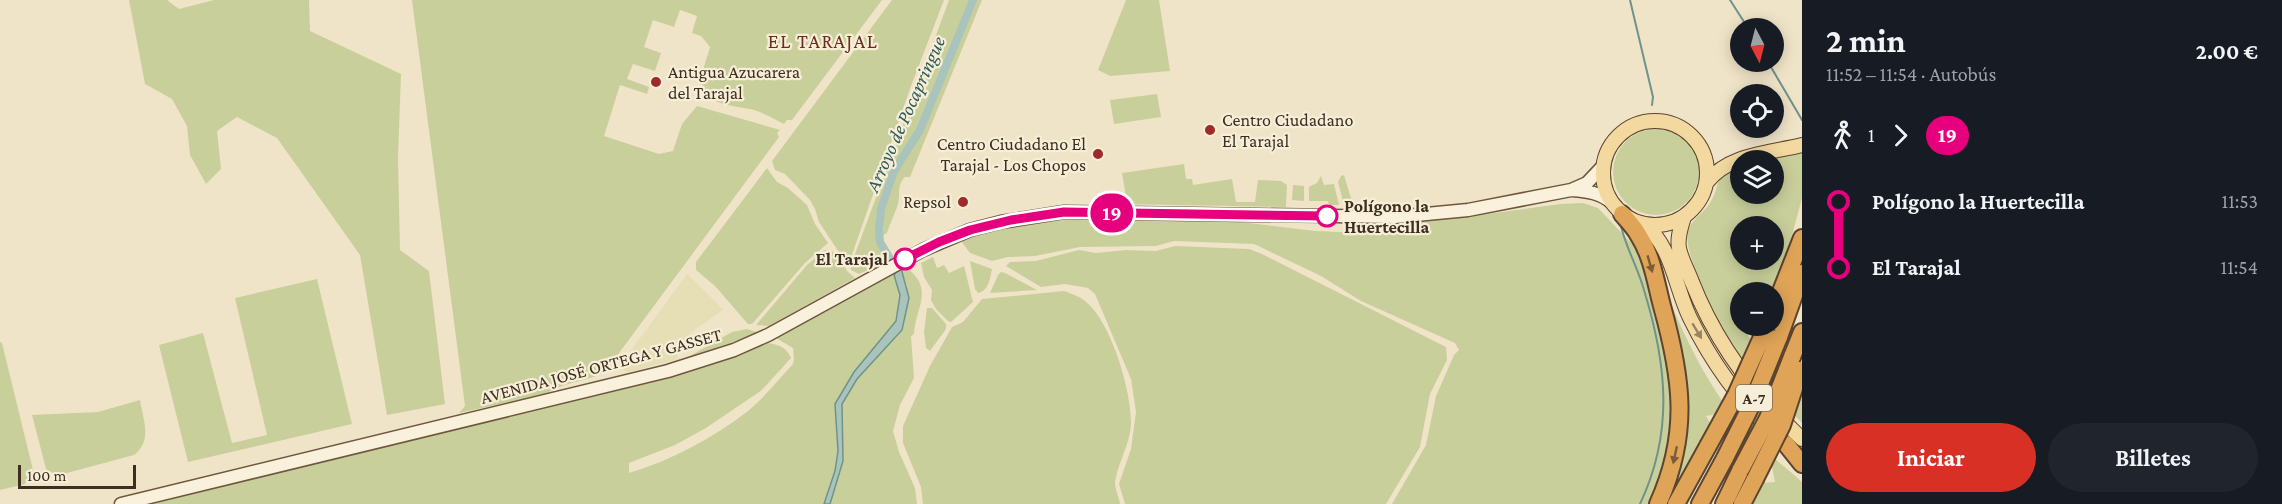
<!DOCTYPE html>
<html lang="es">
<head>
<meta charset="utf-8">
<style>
	:root { --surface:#171b24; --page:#20242c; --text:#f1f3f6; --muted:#9ea1a6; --accent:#d93025 }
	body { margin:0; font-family:"Crimson Pro",serif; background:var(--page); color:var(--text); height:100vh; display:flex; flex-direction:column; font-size:22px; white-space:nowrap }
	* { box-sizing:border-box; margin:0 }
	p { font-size:20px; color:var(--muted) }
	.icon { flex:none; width:33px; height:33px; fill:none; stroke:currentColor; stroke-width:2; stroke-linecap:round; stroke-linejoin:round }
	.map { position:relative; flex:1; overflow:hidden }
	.details { display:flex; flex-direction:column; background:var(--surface); width:480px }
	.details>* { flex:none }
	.badge { padding:0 12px; border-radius:20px; font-size:21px; line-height:39px }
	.needle { width:39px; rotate:173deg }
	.fabs { position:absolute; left:1730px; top:18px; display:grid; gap:12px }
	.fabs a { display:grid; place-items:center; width:54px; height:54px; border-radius:50%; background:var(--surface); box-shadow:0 3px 15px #0003; font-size:30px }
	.scale { position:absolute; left:18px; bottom:15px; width:118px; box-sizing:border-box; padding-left:6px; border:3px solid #3d2e20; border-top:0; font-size:16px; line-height:21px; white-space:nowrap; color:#3d2e20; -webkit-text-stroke:4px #f7eed8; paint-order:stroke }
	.map>.badge { position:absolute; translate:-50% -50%; box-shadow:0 0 0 3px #fff }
	.legs { display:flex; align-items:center; gap:9px; height:66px; padding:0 24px; font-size:20px }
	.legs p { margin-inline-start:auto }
	.summary { display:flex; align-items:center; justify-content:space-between; height:102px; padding:0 24px }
	h1 { font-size:33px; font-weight:700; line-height:45px }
	.action { display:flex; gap:12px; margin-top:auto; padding:12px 24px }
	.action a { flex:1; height:69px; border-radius:36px; background:var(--accent); color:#fff; font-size:24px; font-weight:700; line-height:69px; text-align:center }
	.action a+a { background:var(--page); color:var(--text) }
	ul { padding:0 24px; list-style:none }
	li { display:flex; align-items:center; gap:21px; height:66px; font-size:22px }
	li i { display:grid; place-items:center; width:9px; height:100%; margin:0 8px; background:currentColor }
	li i::after { content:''; width:15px; height:15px; margin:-8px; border:4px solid; border-radius:50%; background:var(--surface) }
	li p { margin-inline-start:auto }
	li:first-child i { background:linear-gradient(#0000 50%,currentColor 0) }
	li:last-child i { background:linear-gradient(currentColor 50%,#0000 0) }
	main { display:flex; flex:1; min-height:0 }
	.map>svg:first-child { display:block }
	.farmland { fill:#e6deb5 }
	.green { fill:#c9cf9b; fill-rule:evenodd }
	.water { fill:#a9c4bc; stroke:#6f938a; stroke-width:1.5 }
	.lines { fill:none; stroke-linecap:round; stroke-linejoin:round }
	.stream { stroke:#6f938a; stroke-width:2 }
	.canal { stroke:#a9c4bc; stroke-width:8 }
	.secondary-casing { stroke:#6f573f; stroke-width:15 }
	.primary-casing { stroke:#5b4430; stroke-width:16 }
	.motorway-casing { stroke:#5b4430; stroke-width:20 }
	.secondary { stroke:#faf1dc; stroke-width:12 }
	.primary { stroke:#f3d9a0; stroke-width:14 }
	.motorway { stroke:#e0a458; stroke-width:16 }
	.motorway-bridge-casing { stroke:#5b4430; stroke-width:20; stroke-linecap:butt }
	.motorway-bridge { stroke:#e0a458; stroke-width:16 }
	.oneway { fill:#7e5d36 }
	.oneway2 { fill:#988460 }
	.line-1-casing { stroke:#fff; stroke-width:14 }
	.line-1 { stroke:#e6007e; stroke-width:9 }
	.poi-dot { fill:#9e2a2b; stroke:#f7eed8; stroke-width:2 }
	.stop-1-dot { fill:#fff; stroke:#e6007e; stroke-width:3 }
	.labels { text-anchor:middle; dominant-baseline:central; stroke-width:4.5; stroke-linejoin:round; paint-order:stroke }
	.shield { fill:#f7eed8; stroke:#756857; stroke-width:1.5 }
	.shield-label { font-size:16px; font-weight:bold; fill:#3d2e20 }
	.poi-label { font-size:18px; fill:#3d2e20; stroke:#f7eed8; text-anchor:start }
	.stop-label { font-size:18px; font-weight:bold; fill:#3d2e20; stroke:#f7eed8; text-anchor:start }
	.street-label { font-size:18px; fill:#3d2e20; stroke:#f7eed8 }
	.neighbourhood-label { font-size:20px; letter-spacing:1.5px; fill:#6b2e1e; stroke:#f7eed8 }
	.water-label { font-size:20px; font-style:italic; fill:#2f5d5a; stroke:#f7eed8 }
</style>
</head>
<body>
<main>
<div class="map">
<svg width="1802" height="504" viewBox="0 0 1802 504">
	<rect width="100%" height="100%" fill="#f0e4c8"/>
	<path class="farmland" d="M 687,274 L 716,302 L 723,310 L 690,333 L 689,339 L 693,339 L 696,349 L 685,352 L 682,342 L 674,340 L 672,342 L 679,359 L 629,372 L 624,371 L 622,363 Z"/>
	<path class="green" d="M 129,0 L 167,0 L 179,9 L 214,0 L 309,0 L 310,31 L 401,74 L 398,158 L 400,250 L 429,271 L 445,404 L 387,415 L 360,255 L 277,138 L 237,117 L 217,131 L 221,169 L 206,184 L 190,155 L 187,126 L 172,99 L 145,84 Z
		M 412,0 L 882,0 L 792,120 L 787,120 L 784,124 C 774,119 764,113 754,110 C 739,106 709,106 703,89 C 699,76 707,59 710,47 L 701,36 L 692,33 L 697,16 L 680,10 L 674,27 L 653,20 L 644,47 L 661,53 L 655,71 L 633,64 L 627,79 L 649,87 L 647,94 L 620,85 L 604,136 L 659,154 L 673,151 L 682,124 L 697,106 L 780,130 L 777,133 L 779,137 L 605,372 C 586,382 563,382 546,394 L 459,413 L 465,406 Z
		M 892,0 L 944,0 L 911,86 L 848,266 L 819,222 L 815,209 L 810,200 L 785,174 L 775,170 L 772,161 Z
		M 949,0 L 969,0 L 918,128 L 891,172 L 876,217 L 877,242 L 888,261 L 859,274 L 851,270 L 851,265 Z
		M 976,0 L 982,0 L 910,177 L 905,177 C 896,186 901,193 898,204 C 895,214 890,223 887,233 L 883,235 L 884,209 L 897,172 L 922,132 Z
		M 1126,0 L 1159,0 L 1170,71 L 1110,76 L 1098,70 Z
		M 1157,94 L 1161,117 L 1114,124 L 1110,100 Z
		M1613 172a43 43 0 1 1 86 0a43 43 0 1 1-86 0Z
		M 1802,153 L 1802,198 L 1791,239 L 1772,292 L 1740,292 L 1740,326 L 1742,326 L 1751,340 L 1802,394 L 1802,423 C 1782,402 1758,382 1741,359 C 1721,333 1709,303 1697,273 C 1692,260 1684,242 1689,228 C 1693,219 1704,212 1710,203 C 1722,184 1711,176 1740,167 L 1740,194 L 1773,194 L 1773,160 L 1768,160 ZM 1740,226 L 1773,226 L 1773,260 L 1740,260 Z
		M 1184,164 L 1186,179 L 1192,179 L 1193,185 L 1232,179 L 1236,202 L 1255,202 L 1258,180 L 1281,181 L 1287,185 L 1286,207 L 1121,204 L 1119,197 L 1126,196 L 1122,173 Z
		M 767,168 L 777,182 L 788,188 L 807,205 L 815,224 L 828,243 L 805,263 L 752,324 L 748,324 L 715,286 L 696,270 L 696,262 Z
		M 1344,175 L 1353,205 L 1344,205 L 1338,182 L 1341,176 Z
		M 1321,176 L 1324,185 L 1334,184 L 1339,205 L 1329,205 L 1328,201 L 1309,201 L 1309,187 L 1317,183 Z
		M 1293,185 L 1304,186 L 1304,201 L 1292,200 Z
		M 1583,203 L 1598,208 L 1636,248 L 1651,284 L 1668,349 L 1675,426 L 1664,479 L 1651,504 L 1392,504 L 1426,445 L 1436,396 L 1454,355 L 1459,350 L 1455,343 L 1361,301 L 1321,276 L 1254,244 L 1174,241 L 1156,246 L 1080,247 L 1035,256 L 1008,257 L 992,261 L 970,253 L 961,241 L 983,233 L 1035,223 L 1086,218 L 1232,221 L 1315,231 L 1341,232 L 1351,228 L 1386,224 L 1494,213 L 1560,204 Z
		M 1175,246 L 1249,249 L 1262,254 L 1446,347 L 1447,360 L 1430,394 L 1420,447 L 1386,504 L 1125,504 L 1119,484 L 1131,449 L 1136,412 L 1131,379 L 1095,294 L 1088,288 L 1065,284 L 1041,287 L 1006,266 L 1010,262 L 1036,261 L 1079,250 L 1096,253 L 1126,250 L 1156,251 Z
		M 825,250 L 834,252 L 848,272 L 855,278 L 769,326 L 756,325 L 807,265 Z
		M 933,257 L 937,268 L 944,265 L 949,273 L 964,266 L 973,302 L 951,322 L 948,321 L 936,309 L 931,300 L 932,290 L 924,277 L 921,263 Z
		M 970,261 L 992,269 C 990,278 989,291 978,293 L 975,289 Z
		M 906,267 C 935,290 916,305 914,334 L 911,336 L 914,378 L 900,405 L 893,431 L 899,452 L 915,488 L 917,504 L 830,504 L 843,461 L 842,404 L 857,379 L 902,330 L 907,287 L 901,268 Z
		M 895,272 L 900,295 L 896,321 L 854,372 L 835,404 L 838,451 L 835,471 L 824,504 L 150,504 L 692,370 L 768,343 C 780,345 786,347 791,358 L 762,390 L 706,428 L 675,445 L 629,463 L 629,473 C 672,460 713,438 748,411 C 764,398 779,379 793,364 L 794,359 L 793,348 L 776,338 Z
		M 1001,272 L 1005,273 L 1037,290 L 990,293 L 998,275 Z
		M 317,279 L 352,424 L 188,462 L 159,345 L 203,333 L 232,443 L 267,435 L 235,298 Z
		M 1064,291 C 1072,294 1079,296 1085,301 C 1111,321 1132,392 1131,424 C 1130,445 1118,462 1115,482 C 1115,489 1119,497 1120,504 L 923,504 L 921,487 L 903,443 L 903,426 L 930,366 L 952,327 L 963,322 L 982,299 Z
		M 1670,301 C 1689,347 1713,394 1747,433 C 1763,451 1784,465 1802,482 L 1802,504 L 1751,504 L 1761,483 L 1775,482 L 1772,467 L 1718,414 L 1706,416 L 1712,426 L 1668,504 L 1666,504 C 1676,474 1688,442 1689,410 C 1689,373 1679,336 1670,301 Z
		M 927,308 L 932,308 L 946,324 L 946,329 L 930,351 L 926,348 L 924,332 Z
		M 747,329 L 760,333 L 688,357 L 732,332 Z
		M 0,342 L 2,343 L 33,470 L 25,484 L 0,490 Z
		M 140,400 C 143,420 153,440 134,455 L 63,474 L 56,475 L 46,469 L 32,415 L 98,412 Z"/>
	<path class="water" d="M 901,268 L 909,298 L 902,330 L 857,379 L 842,404 L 843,461 L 830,504 L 824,504 L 835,471 L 838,451 L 835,404 L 854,372 L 896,321 L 900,295 L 894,275 Z"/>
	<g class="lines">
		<path class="stream" d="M 1630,0 L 1653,97 L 1652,105
			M 1730,0 L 1748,28
			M 1768,62 L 1802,120
			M 1621,226 C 1626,248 1638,268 1644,290 C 1667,365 1674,432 1640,504"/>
		<path class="canal" d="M 897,270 L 880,242 L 879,230 L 881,209 L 894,171 L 920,130 L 973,0"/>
		<g class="secondary-casing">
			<path id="secondary" d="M 1572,190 C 1587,191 1601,193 1612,203
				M 121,504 L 668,371 L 734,350 L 768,335 L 923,250 L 970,230 L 1001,222 L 1064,212 L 1395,217 L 1468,210 L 1571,190 L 1587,183 L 1604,165"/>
		</g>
		<g class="primary-casing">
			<path id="primary" d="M1603 173a52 52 0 1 1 104 0a52 52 0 1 1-104 0Z
				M 1707,182 C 1729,154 1769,153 1802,145
				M 1684,217 C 1681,227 1677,237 1679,248 C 1681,259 1688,271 1692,282 C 1716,343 1754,394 1802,439
				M 1644,224 C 1672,246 1675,287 1690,318 C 1710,359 1739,400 1772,431"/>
		</g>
		<g class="motorway-casing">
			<path id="motorway" d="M 1622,214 C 1628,221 1635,228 1639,236 C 1652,256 1656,283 1662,306 C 1682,378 1690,433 1658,504
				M 1773,312 L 1802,238
				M 1779,337 L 1802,273
				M 1792,357 L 1802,332
				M 1786,444 L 1802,464
				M 1676,504 L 1708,446
				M 1700,504 L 1725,458
				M 1724,504 L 1741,469
				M 1742,504 L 1755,479"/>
		</g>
		<use href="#secondary" class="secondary"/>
		<use href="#primary" class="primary"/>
		<use href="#motorway" class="motorway"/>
		<g class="motorway-bridge-casing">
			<path id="motorway-bridge" d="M 1708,446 L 1736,395 L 1767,326
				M 1725,458 L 1751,406 L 1779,337
				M 1741,469 L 1768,418 L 1792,357
				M 1755,479 L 1782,425 L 1800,370"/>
		</g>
		<use href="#motorway-bridge" class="motorway-bridge"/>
	</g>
	<defs><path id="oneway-solid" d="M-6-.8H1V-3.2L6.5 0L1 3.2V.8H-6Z" transform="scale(1.5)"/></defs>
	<g class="oneway">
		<use href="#oneway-solid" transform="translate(1650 264) rotate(74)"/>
		<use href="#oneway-solid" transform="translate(1675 455) rotate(102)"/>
	</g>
	<use class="oneway2" href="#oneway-solid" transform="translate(1697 331) rotate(59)"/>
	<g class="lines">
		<g class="line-1-casing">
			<path id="line-1" d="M 905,259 L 939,242 L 970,230 L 1011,220 L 1064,212 L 1327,216"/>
		</g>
		<use href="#line-1" class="line-1"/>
	</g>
	<g class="poi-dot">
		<circle cx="656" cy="82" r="6"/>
		<circle cx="1210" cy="130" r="6"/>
		<circle cx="1098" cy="154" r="6"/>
		<circle cx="963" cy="202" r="6"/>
	</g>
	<g class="stop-1-dot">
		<circle cx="1327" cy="216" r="10"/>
		<circle cx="905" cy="259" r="10"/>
	</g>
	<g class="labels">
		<rect class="shield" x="1736" y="385" width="36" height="26" rx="4.5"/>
		<g class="shield-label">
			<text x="1754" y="398">A-7</text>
		</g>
		<g class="poi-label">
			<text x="668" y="72">Antigua Azucarera<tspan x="668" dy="21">del Tarajal</tspan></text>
			<text x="1222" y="120">Centro Ciudadano<tspan x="1222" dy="21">El Tarajal</tspan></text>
			<text x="1086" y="144" text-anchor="end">Centro Ciudadano El<tspan x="1086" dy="21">Tarajal - Los Chopos</tspan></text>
			<text x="951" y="202" text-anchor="end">Repsol</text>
		</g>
		<g class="stop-label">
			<text x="1344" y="206">Polígono la<tspan x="1344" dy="21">Huertecilla</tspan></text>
			<text x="888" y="259" text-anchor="end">El Tarajal</text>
		</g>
		<g class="street-label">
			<text transform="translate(601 366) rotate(-15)">AVENIDA JOSÉ ORTEGA Y GASSET</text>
		</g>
		<g class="neighbourhood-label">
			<text x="823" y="41">EL TARAJAL</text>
		</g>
		<g class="water-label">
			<text transform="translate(905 114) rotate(-66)">Arroyo de Pocapringue</text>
		</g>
	</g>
</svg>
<div class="fabs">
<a><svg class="needle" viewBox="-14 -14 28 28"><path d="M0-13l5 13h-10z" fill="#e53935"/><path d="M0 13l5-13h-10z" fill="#9ea1a6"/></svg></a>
<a><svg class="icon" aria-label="locate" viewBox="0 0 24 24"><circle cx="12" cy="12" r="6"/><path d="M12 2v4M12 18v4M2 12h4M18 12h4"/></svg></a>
<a><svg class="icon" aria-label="layers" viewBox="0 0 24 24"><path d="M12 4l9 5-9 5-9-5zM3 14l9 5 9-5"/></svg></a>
<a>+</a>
<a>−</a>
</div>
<div class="scale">100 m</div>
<b class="badge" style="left:1112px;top:213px;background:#e6007e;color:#fff">19</b>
</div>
<section class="details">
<div class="summary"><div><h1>2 min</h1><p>11:52 – 11:54 · Autobús</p></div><b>2.00 €</b></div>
<div class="legs"><svg class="icon" aria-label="walk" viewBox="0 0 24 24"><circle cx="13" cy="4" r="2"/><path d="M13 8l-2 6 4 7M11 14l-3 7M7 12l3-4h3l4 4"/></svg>1<svg class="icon" aria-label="forward" viewBox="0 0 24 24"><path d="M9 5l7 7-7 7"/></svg><b class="badge" style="background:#e6007e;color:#fff">19</b></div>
<ul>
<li><i style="color:#e6007e"></i><b>Polígono la Huertecilla</b><p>11:53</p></li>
<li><i style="color:#e6007e"></i><b>El Tarajal</b><p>11:54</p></li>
</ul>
<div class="action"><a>Iniciar</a><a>Billetes</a></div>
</section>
</main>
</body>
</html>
